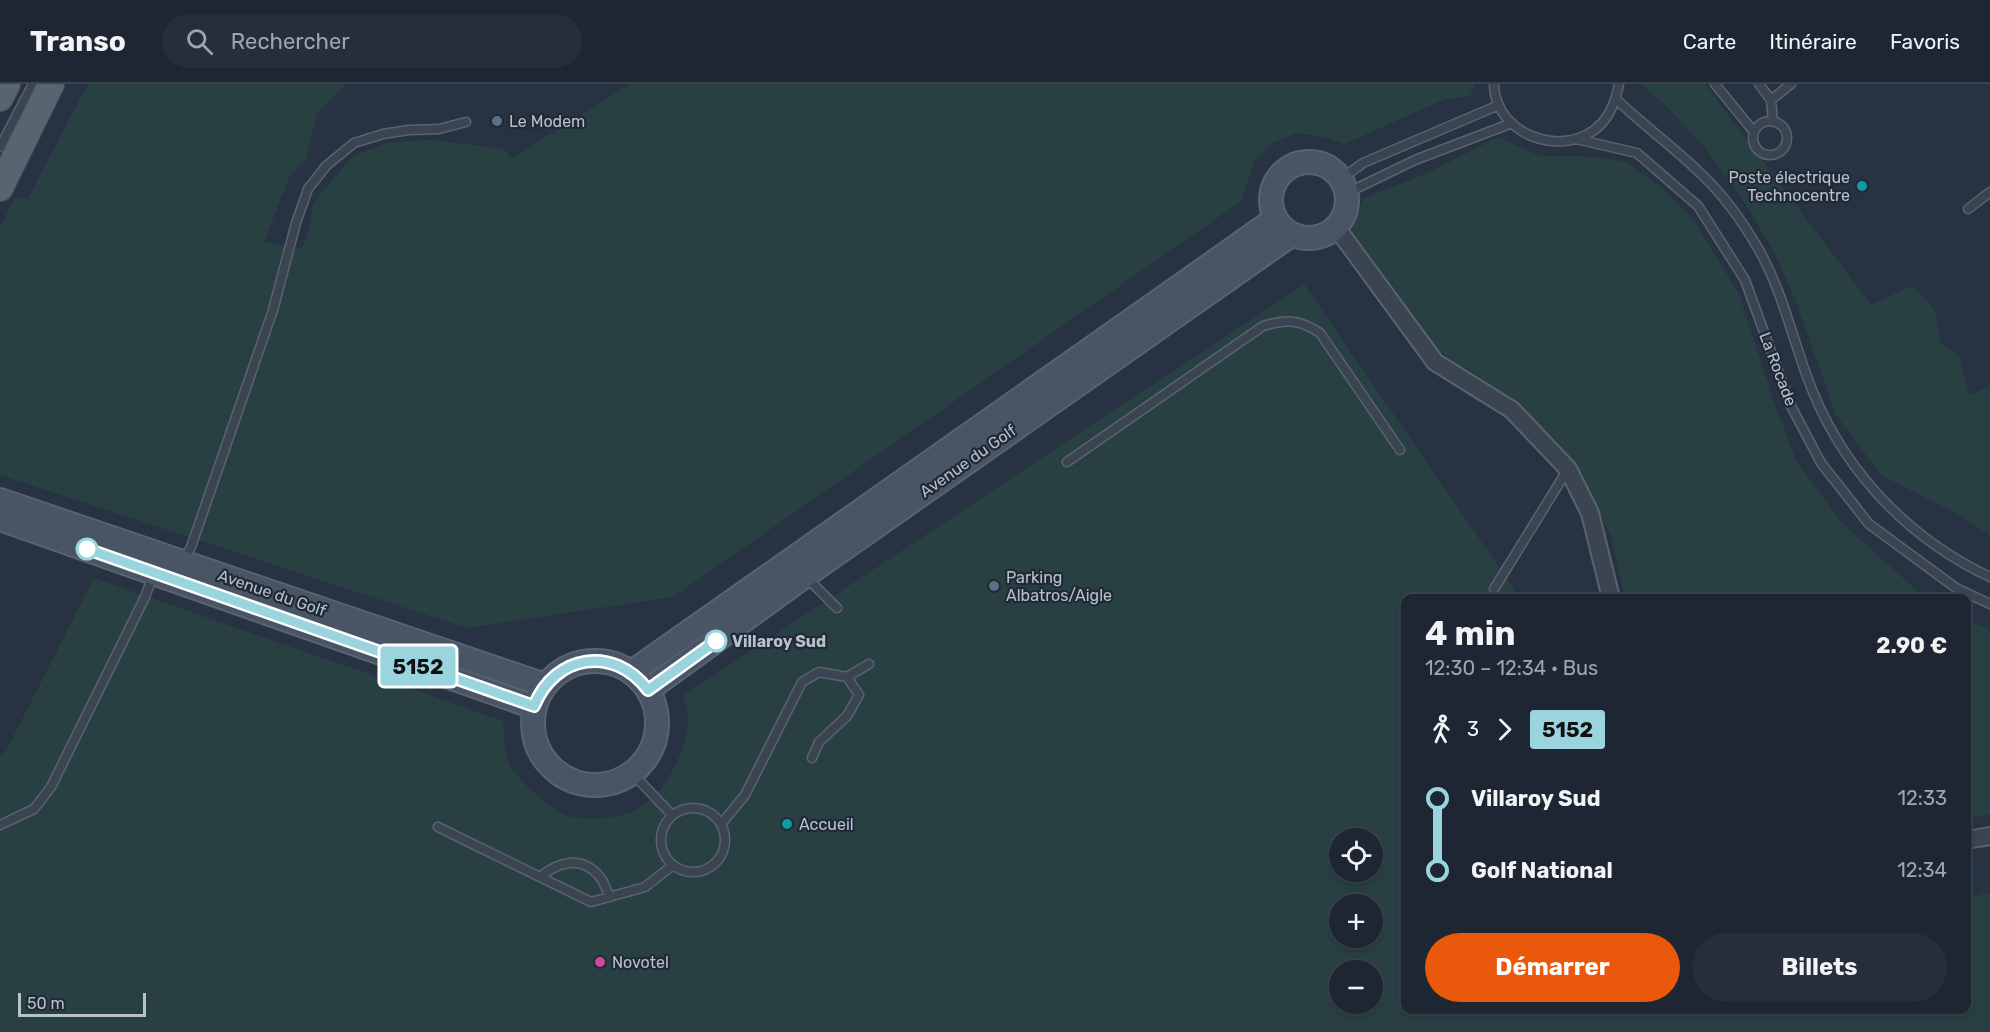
<!DOCTYPE html>
<html lang="fr">
<head>
<meta charset="utf-8">
<style>
	:root { --surface:#1d2632; --page:#252e3a; --text:#f1f3f6; --muted:#a0a5ac; --line:#3b434d; --accent:#ea580c }
	body { margin:0; font-family:Rubik,sans-serif; background:var(--page); color:var(--text); height:100vh; display:flex; flex-direction:column; font-size:22px; white-space:nowrap }
	* { box-sizing:border-box; margin:0 }
	p { font-size:20px; color:var(--muted) }
	.icon { flex:none; width:33px; height:33px; fill:none; stroke:currentColor; stroke-width:2; stroke-linecap:round; stroke-linejoin:round }
	.map { position:relative; flex:1; overflow:hidden }
	.details { position:absolute; left:1401px; top:510px; width:570px; height:420px; display:flex; flex-direction:column; background:var(--surface); border-radius:12px; box-shadow:0 3px 9px #0003,0 0 0 2px var(--line) }
	.details>* { flex:none }
	.badge { padding:0 12px; border-radius:4px; font-size:21px; line-height:39px }
	.tools { position:absolute; left:1329px; top:744px; display:grid; gap:12px }
	.tools a { display:grid; place-items:center; width:54px; height:54px; border-radius:50%; background:var(--surface); box-shadow:0 3px 9px #0003,0 0 0 2px var(--line); font-size:30px }
	.scale { position:absolute; left:18px; bottom:15px; width:128px; box-sizing:border-box; padding-left:6px; border:3px solid #b8c0cb; border-top:0; font-size:16px; line-height:21px; white-space:nowrap; color:#b8c0cb; -webkit-text-stroke:4px #202a37; paint-order:stroke }
	.map>.badge { position:absolute; translate:-50% -50%; box-shadow:0 0 0 3px #fff }
	.legs { display:flex; align-items:center; gap:9px; height:66px; padding:0 24px; font-size:20px }
	.legs p { margin-inline-start:auto }
	.headline { display:flex; align-items:center; justify-content:space-between; height:102px; padding:0 24px }
	h1 { font-size:33px; font-weight:700; line-height:45px }
	.button { display:flex; gap:12px; margin-top:auto; padding:12px 24px }
	.button a { flex:1; height:69px; border-radius:36px; background:var(--accent); color:#fff; font-size:24px; font-weight:700; line-height:69px; text-align:center }
	.button a+a { background:var(--page); color:var(--text) }
	ul { padding:0 24px; list-style:none }
	li { display:flex; align-items:center; gap:21px; height:72px; font-size:22px }
	li i { display:grid; place-items:center; width:9px; height:100%; margin:0 8px; background:currentColor }
	li i::after { content:''; width:15px; height:15px; margin:-8px; border:4px solid; border-radius:50%; background:var(--surface) }
	li p { margin-inline-start:auto }
	li:first-child i { background:linear-gradient(#0000 50%,currentColor 0) }
	li:last-child i { background:linear-gradient(currentColor 50%,#0000 0) }
	header { display:flex; align-items:center; gap:36px; box-sizing:border-box; height:84px; padding:0 30px; background:var(--surface); border-bottom:2px solid var(--line) }
	header strong { font-size:28px }
	nav { display:flex; gap:33px; margin-inline-start:auto; font-size:21px }
	.search { width:420px; height:54px; background:var(--page); display:flex; align-items:center; gap:15px; box-sizing:border-box; padding:0 21px; border-radius:33px; color:var(--muted); font-size:22px }
	.map>svg:first-child { display:block }
	.green { fill:#294043; fill-rule:evenodd }
	.lines { fill:none; stroke-linecap:round; stroke-linejoin:round }
	.lane-casing { stroke:#59636f; stroke-width:11 }
	.street-casing { stroke:#59636f; stroke-width:20 }
	.secondary-casing { stroke:#59636f; stroke-width:26 }
	.primary-casing { stroke:#454e5b; stroke-width:28 }
	.lane { stroke:#3b4551; stroke-width:8 }
	.street { stroke:#3b4551; stroke-width:16 }
	.secondary { stroke:#495464; stroke-width:22 }
	.primary { stroke:#596471; stroke-width:26 }
	.line-1-casing { stroke:#fff; stroke-width:14 }
	.line-1 { stroke:#99d4df; stroke-width:9 }
	.service-dot { fill:#5c6f8a; stroke:#202a37; stroke-width:2 }
	.culture-dot { fill:#0f9aa8; stroke:#202a37; stroke-width:2 }
	.stop-1-dot { fill:#fff; stroke:#99d4df; stroke-width:3 }
	.hotel-dot { fill:#d1479c; stroke:#202a37; stroke-width:2 }
	.labels { text-anchor:middle; dominant-baseline:central; stroke-width:4.5; stroke-linejoin:round; paint-order:stroke }
	.poi-label { font-size:16px; fill:#b8c0cb; stroke:#202a37; text-anchor:start }
	.street-label { font-size:16px; fill:#b8c0cb; stroke:#202a37 }
	.stop-label { font-size:16px; font-weight:bold; fill:#b8c0cb; stroke:#202a37; text-anchor:start }
</style>
</head>
<body>
<header>
<strong>Transo</strong>
<div class="search"><svg class="icon" aria-label="search" viewBox="0 0 24 24"><circle cx="10" cy="10" r="6"/><path d="M15 15l6 6"/></svg>Rechercher</div>
<nav><a>Carte</a><a>Itinéraire</a><a>Favoris</a></nav>
</header>
<div class="map">
<svg width="1990" height="948" viewBox="0 0 1990 948">
	<rect width="100%" height="100%" fill="#273342"/>
	<path class="green" d="M 88,0 L 346,0 L 317,30 L 306,75 L 290,91 L 264,158 L 302,165 L 308,150 L 313,119 L 353,72 L 390,58 L 434,56 L 504,65 L 511,75 L 630,0 L 1475,0 L 1470,12 L 1445,15 L 1344,60 L 1325,53 L 1297,49 L 1272,59 L 1255,76 L 1240,118 L 673,513 L 467,544 L 0,391 L 0,144 L 14,114 L 28,114 Z
		M 1640,0 L 1705,0 L 1871,221 L 1912,202 L 1935,226 L 1940,258 L 1959,272 L 1969,311 L 1990,302 L 1990,451 L 1963,433 L 1881,391 L 1836,331 L 1794,212 L 1774,168 L 1741,113 L 1702,60 L 1667,23 Z
		M 1498,53 L 1540,72 L 1576,72 L 1604,74 L 1626,78 L 1660,102 L 1695,138 L 1739,210 L 1776,324 L 1797,378 L 1841,438 L 1925,514 L 1625,514 L 1611,452 L 1580,387 L 1531,334 L 1465,282 L 1461,283 L 1425,256 L 1350,151 L 1364,114 L 1426,90 Z
		M 1304,200 L 1520,514 L 1406,514 L 1406,926 L 1966,926 L 1967,814 L 1990,809 L 1990,948 L 0,948 L 0,671 L 6,667 L 94,494 L 503,637 C 504,648 505,673 510,682 C 519,697 548,723 564,731 C 578,736 618,735 632,728 C 664,714 687,668 688,634 C 688,627 685,619 683,612 ZM 1340,754 L 1372,754 L 1372,788 L 1340,788 ZM 1340,820 L 1372,820 L 1372,854 L 1340,854 ZM 1340,886 L 1372,886 L 1372,920 L 1340,920 Z
		M 1966,536 L 1990,546 L 1990,730 L 1967,734 Z"/>
	<g class="lines">
		<g class="lane-casing">
			<path id="lane" d="M 1494,0 C 1495,57 1578,79 1608,31 C 1614,21 1617,11 1619,0
				M 1715,0 L 1754,48
				M 1759,0 L 1771,16 L 1773,38
				M 1616,15 C 1642,40 1672,62 1698,87 C 1722,109 1743,138 1759,166 C 1781,205 1791,248 1806,290 C 1838,380 1903,452 1990,493
				M 1771,16 L 1791,0
				M1753 54a17 17 0 1 1 34 0a17 17 0 1 1-34 0Z
				M 1576,55 L 1637,69 L 1698,122 L 1745,196 L 1791,322 L 1821,379 L 1869,440 L 1956,504 L 1990,520
				M 0,63 L 33,0
				M 1341,95 L 1363,79 L 1499,21
				M 1347,109 L 1415,76 L 1512,39
				M 1968,125 L 1990,108
				M 1067,378 L 1263,242 C 1286,235 1299,235 1320,249 L 1400,366
				M 183,477 L 191,463 L 273,226 L 296,139 L 308,105 L 326,82 L 354,59 L 383,50 L 409,46 L 439,45 L 466,38
				M 807,494 L 837,524
				M 1494,505 L 1568,385
				M 847,593 L 869,580
				M 633,690 L 672,731
				M661 756a32 32 0 1 1 64 0a32 32 0 1 1-64 0Z
				M 722,739 L 745,711 L 802,598 L 819,588 L 847,593 L 859,611 L 847,632 L 819,658 L 812,674
				M 0,741 L 34,725 L 51,703 L 145,513 L 153,492
				M 438,743 L 591,818 L 645,803 L 673,781
				M 540,793 C 558,778 581,771 599,792 C 604,797 606,806 610,813"/>
		</g>
		<g class="street-casing">
			<path id="street" d="M 1336,143 L 1435,278 L 1512,326 L 1568,385 L 1590,429 L 1611,514
				M 1966,756 L 1990,752"/>
		</g>
		<g class="secondary-casing">
			<path id="secondary" d="M1271 116a38 38 0 1 1 76 0a38 38 0 1 1-76 0Z
				M 0,416 L 545,601
				M 0,435 L 534,623
				M533 639a62 62 0 1 1 124 0a62 62 0 1 1-124 0Z
				M 632,588 L 1275,135
				M 648,606 L 805,492 L 1291,151"/>
		</g>
		<g class="primary-casing">
			<path id="primary" d="M 0,14 L 7,0
				M 0,104 L 51,0"/>
		</g>
		<use href="#lane" class="lane"/>
		<use href="#street" class="street"/>
		<use href="#secondary" class="secondary"/>
		<use href="#primary" class="primary"/>
	</g>
	<g class="lines">
		<g class="line-1-casing">
			<path id="line-1" d="M 87,465 L 534,622 C 555,570 614,561 648,606 L 716,557"/>
		</g>
		<use href="#line-1" class="line-1"/>
	</g>
	<g class="service-dot">
		<circle cx="497" cy="37" r="6"/>
		<circle cx="994" cy="502" r="6"/>
	</g>
	<g class="culture-dot">
		<circle cx="1862" cy="102" r="6"/>
		<circle cx="787" cy="740" r="6"/>
	</g>
	<g class="stop-1-dot">
		<circle cx="87" cy="465" r="10"/>
		<circle cx="716" cy="557" r="10"/>
	</g>
	<circle class="hotel-dot" cx="600" cy="878" r="6"/>
	<g class="labels">
		<g class="poi-label">
			<text x="509" y="37">Le Modem</text>
			<text x="1850" y="93" text-anchor="end">Poste électrique<tspan x="1850" dy="18">Technocentre</tspan></text>
			<text x="1006" y="493">Parking<tspan x="1006" dy="18">Albatros/Aigle</tspan></text>
			<text x="799" y="740">Accueil</text>
			<text x="612" y="878">Novotel</text>
		</g>
		<g class="street-label">
			<text transform="translate(1778 285) rotate(69)">La Rocade</text>
			<text transform="translate(968 377) rotate(-35)">Avenue du Golf</text>
			<text transform="translate(272 509) rotate(19)">Avenue du Golf</text>
		</g>
		<g class="stop-label">
			<text x="732" y="557">Villaroy Sud</text>
		</g>
	</g>
</svg>
<div class="tools">
<a><svg class="icon" aria-label="locate" viewBox="0 0 24 24"><circle cx="12" cy="12" r="6"/><path d="M12 2v4M12 18v4M2 12h4M18 12h4"/></svg></a>
<a>+</a>
<a>−</a>
</div>
<div class="scale">50 m</div>
<b class="badge" style="left:418px;top:582px;background:#99d4df;color:#111">5152</b>
<section class="details">
<div class="headline"><div><h1>4 min</h1><p>12:30 – 12:34 · Bus</p></div><b>2.90 €</b></div>
<div class="legs"><svg class="icon" aria-label="walk" viewBox="0 0 24 24"><circle cx="13" cy="4" r="2"/><path d="M13 8l-2 6 4 7M11 14l-3 7M7 12l3-4h3l4 4"/></svg>3<svg class="icon" aria-label="forward" viewBox="0 0 24 24"><path d="M9 5l7 7-7 7"/></svg><b class="badge" style="background:#99d4df;color:#111">5152</b></div>
<ul>
<li><i style="color:#99d4df"></i><b>Villaroy Sud</b><p>12:33</p></li>
<li><i style="color:#99d4df"></i><b>Golf National</b><p>12:34</p></li>
</ul>
<div class="button"><a>Démarrer</a><a>Billets</a></div>
</section>
</div>
</body>
</html>
